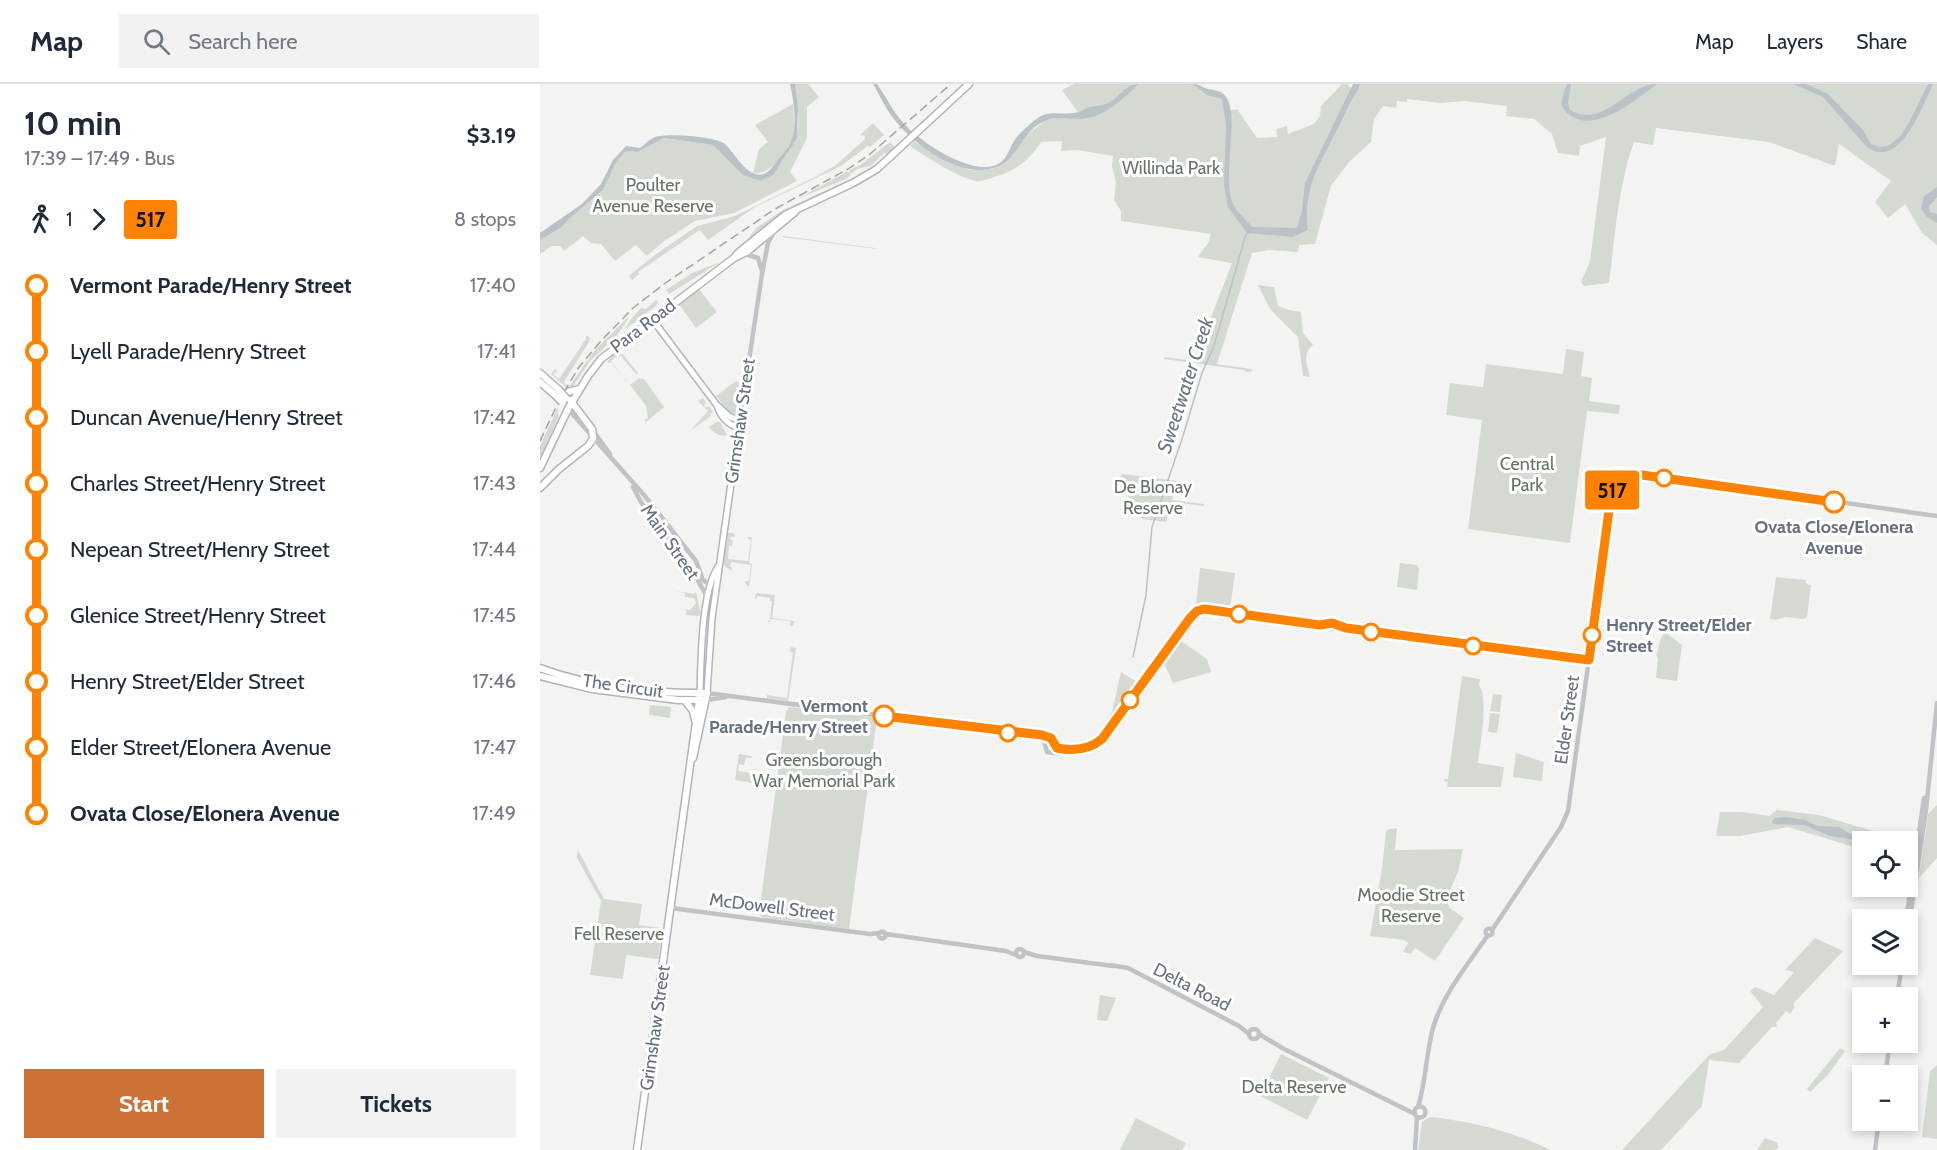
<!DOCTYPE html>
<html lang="en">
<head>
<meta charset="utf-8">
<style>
	:root { --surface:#fff; --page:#f2f2f3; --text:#1f2937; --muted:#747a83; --line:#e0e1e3; --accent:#cd7237 }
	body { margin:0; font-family:Cabin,sans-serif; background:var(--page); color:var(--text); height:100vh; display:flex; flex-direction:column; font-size:22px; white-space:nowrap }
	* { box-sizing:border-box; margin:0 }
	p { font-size:20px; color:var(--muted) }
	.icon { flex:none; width:33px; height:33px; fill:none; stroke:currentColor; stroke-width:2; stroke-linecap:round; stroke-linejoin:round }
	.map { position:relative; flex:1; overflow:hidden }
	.side { display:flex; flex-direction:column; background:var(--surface); width:540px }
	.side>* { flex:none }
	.badge { padding:0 12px; border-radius:4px; font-size:21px; line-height:39px }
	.buttons { position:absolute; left:1312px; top:747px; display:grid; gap:12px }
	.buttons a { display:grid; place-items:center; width:66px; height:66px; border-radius:0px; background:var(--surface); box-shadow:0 3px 9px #0003; font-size:30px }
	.map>.badge { position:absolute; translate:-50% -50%; box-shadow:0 0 0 3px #fff }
	.legs { display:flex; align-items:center; gap:9px; height:66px; padding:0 24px; font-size:20px }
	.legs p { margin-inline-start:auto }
	.head { display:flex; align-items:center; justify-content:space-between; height:102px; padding:0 24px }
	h1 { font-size:33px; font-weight:800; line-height:45px }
	.action { display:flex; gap:12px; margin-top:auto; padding:12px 24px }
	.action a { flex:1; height:69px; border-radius:0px; background:var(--accent); color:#fff; font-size:24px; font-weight:800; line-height:69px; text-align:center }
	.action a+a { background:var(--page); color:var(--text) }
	ul { padding:0 24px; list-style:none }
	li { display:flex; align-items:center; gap:21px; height:66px; font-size:22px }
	li i { display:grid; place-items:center; width:9px; height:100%; margin:0 8px; background:currentColor }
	li i::after { content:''; width:15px; height:15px; margin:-8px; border:4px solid; border-radius:50%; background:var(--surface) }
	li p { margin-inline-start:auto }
	li:first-child i { background:linear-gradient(#0000 50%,currentColor 0) }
	li:last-child i { background:linear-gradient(currentColor 50%,#0000 0) }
	header { display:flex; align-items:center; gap:36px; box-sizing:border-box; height:84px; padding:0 30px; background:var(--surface); border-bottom:2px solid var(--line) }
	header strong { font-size:28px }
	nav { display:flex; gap:33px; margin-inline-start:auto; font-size:21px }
	.search { width:420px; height:54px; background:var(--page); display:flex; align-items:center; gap:15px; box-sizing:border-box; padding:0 21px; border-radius:0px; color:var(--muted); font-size:22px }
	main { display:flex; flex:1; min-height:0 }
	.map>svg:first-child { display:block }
	.green { fill:#d4dad2; fill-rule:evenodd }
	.water { fill:#bac1c7 }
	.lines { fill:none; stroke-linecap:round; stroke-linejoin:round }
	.stream { stroke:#bac1c7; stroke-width:1.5 }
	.secondary-casing { stroke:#b2b5ba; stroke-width:8 }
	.primary-casing { stroke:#b1b4b8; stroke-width:9 }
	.tertiary { stroke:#c0c2c5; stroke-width:4.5 }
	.secondary { stroke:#fff; stroke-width:5 }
	.primary { stroke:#fff; stroke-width:6 }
	.rail { stroke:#a1a5aa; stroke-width:1.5; stroke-dasharray:9 4.5; stroke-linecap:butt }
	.primary-bridge-casing { stroke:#b1b4b8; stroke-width:9; stroke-linecap:butt }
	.primary-bridge { stroke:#fff; stroke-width:6 }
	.line-1-casing { stroke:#fff; stroke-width:14 }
	.line-1 { stroke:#ff8200; stroke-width:9 }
	.stop-1-dot { fill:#fff; stroke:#ff8200; stroke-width:3 }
	.labels { text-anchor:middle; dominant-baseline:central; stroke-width:6; stroke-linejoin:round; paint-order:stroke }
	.park-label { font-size:18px; fill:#657664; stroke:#fff }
	.street-label { font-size:18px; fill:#66707e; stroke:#fff }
	.stop-label { font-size:18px; font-weight:bold; fill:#66707e; stroke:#fff }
	.water-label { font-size:20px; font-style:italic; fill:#687782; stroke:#fff }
</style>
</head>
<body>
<header>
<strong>Map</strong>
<div class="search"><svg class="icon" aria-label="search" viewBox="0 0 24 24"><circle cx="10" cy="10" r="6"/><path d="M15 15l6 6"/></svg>Search here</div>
<nav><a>Map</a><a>Layers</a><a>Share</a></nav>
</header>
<main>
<section class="side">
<div class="head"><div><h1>10 min</h1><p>17:39 – 17:49 · Bus</p></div><b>$3.19</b></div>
<div class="legs"><svg class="icon" aria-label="walk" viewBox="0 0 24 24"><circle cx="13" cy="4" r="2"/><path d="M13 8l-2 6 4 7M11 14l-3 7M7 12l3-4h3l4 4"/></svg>1<svg class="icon" aria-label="forward" viewBox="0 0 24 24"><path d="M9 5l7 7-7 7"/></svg><b class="badge" style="background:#ff8200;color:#111">517</b><p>8 stops</p></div>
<ul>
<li><i style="color:#ff8200"></i><b>Vermont Parade/Henry Street</b><p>17:40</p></li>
<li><i style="color:#ff8200"></i><span>Lyell Parade/Henry Street</span><p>17:41</p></li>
<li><i style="color:#ff8200"></i><span>Duncan Avenue/Henry Street</span><p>17:42</p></li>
<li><i style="color:#ff8200"></i><span>Charles Street/Henry Street</span><p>17:43</p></li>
<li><i style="color:#ff8200"></i><span>Nepean Street/Henry Street</span><p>17:44</p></li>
<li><i style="color:#ff8200"></i><span>Glenice Street/Henry Street</span><p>17:45</p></li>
<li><i style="color:#ff8200"></i><span>Henry Street/Elder Street</span><p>17:46</p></li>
<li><i style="color:#ff8200"></i><span>Elder Street/Elonera Avenue</span><p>17:47</p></li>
<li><i style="color:#ff8200"></i><b>Ovata Close/Elonera Avenue</b><p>17:49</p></li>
</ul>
<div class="action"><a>Start</a><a>Tickets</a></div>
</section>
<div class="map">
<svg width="1397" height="1066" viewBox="0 0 1397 1066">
	<rect width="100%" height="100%" fill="#f3f4f1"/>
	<path class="green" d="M 255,0 L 268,0 L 279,13 L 267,23 L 267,54 L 250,88 L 257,97 L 194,129 L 155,137 L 123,158 L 107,172 L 96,161 L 75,177 L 61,160 L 51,159 L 43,152 L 24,167 L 20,162 L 12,162 L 0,170 L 0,156 L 22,143 L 29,135 L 63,106 L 76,78 L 84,69 L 87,67 L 98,68 L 124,54 L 173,61 L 203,90 L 220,97 C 232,92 236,86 243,76 C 264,45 258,34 255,0 Z
		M 534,0 L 656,0 L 659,3 L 681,10 L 687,27 L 697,25 L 717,54 L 737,53 L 736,45 L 747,42 L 748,50 L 774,40 L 780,32 L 781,22 L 802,0 L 807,0 L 814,7 L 816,0 L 1397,0 L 1397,161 L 1382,149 L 1365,120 L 1348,134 L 1335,118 L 1351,97 L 1299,60 L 1295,82 L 1229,58 L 1116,44 L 1113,61 L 1094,58 C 1078,103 1075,152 1069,199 L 1044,202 L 1041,198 L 1050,177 L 1066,53 L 1040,62 L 1039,72 L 1018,69 L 1012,50 L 994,35 L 966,32 L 967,22 L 925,17 L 900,19 L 867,15 L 867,18 L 857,17 L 856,24 L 843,22 L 834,35 L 831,58 L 809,78 L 791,102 L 775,160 L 759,161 L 758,168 L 729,166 L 712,169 L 677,280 L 711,285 L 713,287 L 706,288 L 704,286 L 624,275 L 624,273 L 654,277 L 692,179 L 658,173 L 668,159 L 671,150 L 581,137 L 581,127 L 574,116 L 576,98 L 572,82 L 573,72 L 537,66 L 521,67 L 522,57 L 501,58 C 489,77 475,87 454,93 C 448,95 441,98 436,97 C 417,93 386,73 370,62 L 374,57 L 407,77 L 430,86 L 452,85 L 473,71 L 485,52 L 505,37 L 520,33 L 542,34 L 522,6 ZM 814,8 L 816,10 C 808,22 802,35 796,48 C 777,82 765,105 768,145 L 761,148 L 770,95 Z
		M 253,20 C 254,30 255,40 253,49 C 251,64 230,93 213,89 L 219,65 L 228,58 L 215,41 Z
		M 333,39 L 344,51 L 330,63 L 328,62 L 301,82 L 215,123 L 168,156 L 160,146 L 98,188 L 99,190 L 92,196 L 89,192 L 115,171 L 157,142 L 195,132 L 277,92 L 296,81 L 325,55 L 325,52 L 320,51 Z
		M 350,58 L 356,64 L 348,71 L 345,69 L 330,82 L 317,85 L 311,90 L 309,86 L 320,81 Z
		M 308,87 L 311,91 L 306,95 L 259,114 Z
		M 311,95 L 305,100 L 245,129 L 203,162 L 216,144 L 243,126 Z
		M 243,152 L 335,164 L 337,165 L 242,153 Z
		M 180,178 L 129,210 L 126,206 L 152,189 Z
		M 718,201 L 734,203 L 738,222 L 749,226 L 761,228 L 763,249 L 773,261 C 762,269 767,282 770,293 L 763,292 L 758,253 L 730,225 Z
		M 159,205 L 177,228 L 156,244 L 139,220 Z
		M 116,216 L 118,218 L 116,222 L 84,246 L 92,234 L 101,224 L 106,225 Z
		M 87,234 L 89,234 L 75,254 L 50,277 L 32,304 L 26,303 L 11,290 L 15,285 L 18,287 L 13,290 L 19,295 L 46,255 L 46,251 L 50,254 L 49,258 L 25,296 L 24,299 L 29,303 L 54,267 Z
		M 1026,265 L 1044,268 L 1041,292 L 1052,294 L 1049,317 L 1080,321 L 1079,330 L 1047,327 L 1030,459 L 928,445 L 942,336 L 906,331 L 910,299 L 943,303 L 946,280 L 1023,290 Z
		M 80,267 L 98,289 L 97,291 L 79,270 L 71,277 L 87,297 L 85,298 L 86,296 L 71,278 L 68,279 L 67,278 L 75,268 Z
		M 99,294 L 104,295 L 124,323 L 106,338 L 106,342 L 105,335 L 108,334 L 106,322 L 90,301 Z
		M 196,297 L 202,300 L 197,329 L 192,331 L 176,312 Z
		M 163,314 L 166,319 L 164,321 L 166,324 L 169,322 L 173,328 L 166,333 L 170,330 L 171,332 L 150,347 L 168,327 L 158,317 Z
		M 18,323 L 18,334 L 0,375 L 0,362 Z
		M 176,338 L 180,338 L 187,351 C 180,353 173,349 169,343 Z
		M 582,390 L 638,397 L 632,416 L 664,420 L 664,422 L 632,418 L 626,438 L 602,435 L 579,397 Z
		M 188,449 L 194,449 L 195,453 L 191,453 L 190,456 L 193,456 L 192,462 L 189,462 L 188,475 L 208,477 L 211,456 L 208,455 L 208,453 L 212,453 L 209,479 L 212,480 L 209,503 L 205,499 L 205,497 L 209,497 L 211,481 L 191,478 L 190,482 L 192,484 L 191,487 L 184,481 L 185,455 Z
		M 860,479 L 877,481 L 879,485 L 877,506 L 857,503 Z
		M 660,484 L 695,489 L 690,526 L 683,525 L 684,521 L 675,520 L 672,524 L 656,520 Z
		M 1236,493 L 1266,496 L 1266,500 L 1271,501 L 1267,533 L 1264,535 L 1245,533 L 1236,536 L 1230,535 Z
		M 131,506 L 154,510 L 156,508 L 161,531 L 159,532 L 146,531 L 146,526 L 141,525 L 150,526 L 156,519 L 154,514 L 145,513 L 145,509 Z
		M 217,509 L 235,511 L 232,534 L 254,537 L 253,542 L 250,542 L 250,537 L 231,535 L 230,538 L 227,537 L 230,536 L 232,517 L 230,517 L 230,514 L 218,512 L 215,515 L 215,511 Z
		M 1125,548 L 1142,561 L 1137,597 L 1116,594 L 1118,573 L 1116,572 L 1121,554 Z
		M 638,555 L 667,575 L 671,588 L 633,599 L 623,577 Z
		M 251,563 L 256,564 L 248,617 L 227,614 L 227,611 L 247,614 L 253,568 L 250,567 Z
		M 581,588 L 600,600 L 568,643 L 564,641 L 572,628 Z
		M 922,592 L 940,595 L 939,601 C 949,615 940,660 938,679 L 964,683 L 961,703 L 907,703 L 908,698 L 904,697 L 904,695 L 908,695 Z
		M 953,610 L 962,611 L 960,628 L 950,627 Z
		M 110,621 L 131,623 L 130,634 L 109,631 Z
		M 249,623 L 337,634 L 309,845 L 222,833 L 219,830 L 246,628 Z
		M 950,629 L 960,630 L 957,649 L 948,648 Z
		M 976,669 L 1004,678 L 1002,697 L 973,693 Z
		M 199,670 L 212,672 L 212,674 L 206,674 L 204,681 L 199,680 L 198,687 L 211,689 L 210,695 L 213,696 L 212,699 L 195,696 Z
		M 1397,721 L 1397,774 L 1379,794 L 1388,730 Z
		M 1237,726 L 1279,731 L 1333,747 L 1339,750 L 1342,757 L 1323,758 L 1323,770 L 1317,764 L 1248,743 L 1200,752 L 1176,752 L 1180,728 L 1203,728 L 1229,732 Z
		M 857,744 L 855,766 L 923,765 L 918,788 L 906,816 L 910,824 L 924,834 L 895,877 L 875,864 L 871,870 L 863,868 L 868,859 L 864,856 L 830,852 L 842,785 L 846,748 L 849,745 Z
		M 38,766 L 64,815 L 102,820 L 99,841 L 122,844 L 118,875 L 86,871 L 83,895 L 50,891 L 61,817 L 37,774 Z
		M 1275,854 L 1303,867 L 1253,920 L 1255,923 L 1250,930 L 1246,927 L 1236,939 L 1237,943 L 1232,943 L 1199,979 L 1169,976 L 1162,1022 L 1121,1066 L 1082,1066 L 1170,970 L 1184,966 L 1223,923 L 1210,907 L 1215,903 L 1234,911 L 1254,888 L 1245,886 Z
		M 560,911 L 576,914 L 567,937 L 557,936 Z
		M 1300,964 L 1305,967 L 1288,991 L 1270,1008 L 1267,1005 Z
		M 741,970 L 789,994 L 767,1036 L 720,1012 Z
		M 1397,981 L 1397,1055 L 1382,1053 L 1390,987 Z
		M 890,1033 C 931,1037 974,1048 1011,1066 L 878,1066 L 882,1038 Z
		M 596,1034 L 646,1059 L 642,1066 L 580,1066 Z
		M 1225,1054 L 1238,1059 L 1238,1064 L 1235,1066 L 1217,1066 Z"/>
	<path class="water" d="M 250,0 L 255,0 L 258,24 L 257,54 L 233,91 L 220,97 L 203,91 L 173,61 L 124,54 L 98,68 L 87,67 L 84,69 L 76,78 L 63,106 L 29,135 L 22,143 L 0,156 L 0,149 L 42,120 L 61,100 L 73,76 L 86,62 L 100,64 C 105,60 110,55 115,53 C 127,49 178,52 186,61 C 195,70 202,85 215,90 C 223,93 230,87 234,81 C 239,73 247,67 250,59 C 258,42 254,18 250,0 Z
		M 333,0 L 337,0 C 345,11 351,24 360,35 C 375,55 434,96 460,79 C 468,73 469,65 474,57 C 478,50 495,35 501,32 C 512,27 522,31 533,29 C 540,29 544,25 550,23 C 556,21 563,22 568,19 C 579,14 586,0 598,0 C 584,15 563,34 541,35 C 529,35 517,32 505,37 C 482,47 480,69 464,79 C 430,102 375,63 354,35 C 347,27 339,10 333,0 Z
		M 653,0 C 659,0 660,2 665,4 C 673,7 681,5 686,13 C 700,32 682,91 692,118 C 696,128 706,135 712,143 L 757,144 L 762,127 L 765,99 L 813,0 L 820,0 L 816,10 C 808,21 803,35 796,48 C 778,82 764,105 768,146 L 753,153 L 707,149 L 688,123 L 684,101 L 686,40 L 682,15 L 667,11 Z
		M 1027,0 L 1031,0 L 1028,19 L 1030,26 C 1063,46 1086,0 1117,0 C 1097,15 1057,49 1031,32 C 1017,23 1022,13 1027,0 Z
		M 1253,0 L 1266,0 L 1288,10 L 1323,46 L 1331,60 L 1339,63 L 1348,62 L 1360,53 L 1371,35 L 1388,0 L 1393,0 C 1383,21 1359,89 1326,62 L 1283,13 Z
		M 1397,103 L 1397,113 L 1389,122 L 1390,128 L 1397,130 L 1397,139 L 1386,132 L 1381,125 L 1384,112 Z
		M 1246,733 L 1265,736 L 1278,742 L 1299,743 L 1319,755 L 1326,757 L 1323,758 L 1323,765 L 1316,756 L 1290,752 L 1264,741 L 1233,740 L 1232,737 L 1235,734 Z"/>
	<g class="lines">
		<path class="stream" d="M 593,573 L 606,511 L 612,443 L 643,352 L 662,289 L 674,262 L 706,150 L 709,149"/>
		<g class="secondary-casing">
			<path id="secondary" d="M 112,235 L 176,320 L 190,333 L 200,336 L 172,534 L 167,609
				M 177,321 C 180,332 188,341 199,344
				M 160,609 C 161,578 161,508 178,483"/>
		</g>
		<g class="primary-casing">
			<path id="primary" d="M 194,174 L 208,167 L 255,128
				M 0,289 L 19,306
				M 0,298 L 15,311
				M 28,308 L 39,305
				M 0,384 L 28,325 L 48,292 L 61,275 L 194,174 L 198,169 L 245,131 L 313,99 L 337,85 L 429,0
				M 0,404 L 19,385 L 48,362 L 53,355 L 52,345 L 30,316
				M 0,584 C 51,603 114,610 167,609 L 153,674
				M 0,592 L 52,605 L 138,616 L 163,616
				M 145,617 L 153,627 L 155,636
				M 97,1066 L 160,609"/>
		</g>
		<path class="tertiary" d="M 205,170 L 218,174 L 222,187
			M 28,325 L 104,411 L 156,477 L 163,496 L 171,502
			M 200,336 L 222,190 L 228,159 L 235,146
			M 52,345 L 70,370
			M 93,403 L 101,418 L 154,489 L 168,515
			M 1367,428 L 1397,432
			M789 542a3 3 0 1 1 6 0a3 3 0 1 1-6 0Z
			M 795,544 L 1049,576
			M 167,609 L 506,653
			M 167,616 L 186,613
			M 507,653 C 512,654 516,660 517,666 L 514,669 L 507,668 L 504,657 Z
			M 517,664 L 535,666
			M 514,669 C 529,671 550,665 562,655 L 647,538 L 659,526 L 692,529 L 789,543
			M 131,824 L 330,850 L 340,849
			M 1366,836 L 1384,714
			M945.5 848a3.5 3.5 0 1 1 7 0a3.5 3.5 0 1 1-7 0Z
			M 952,846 L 1021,743 L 1028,727 L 1075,386 L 1369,428
			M338.5 851a3.5 3.5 0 1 1 7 0a3.5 3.5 0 1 1-7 0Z
			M 1368,849 L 1386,726 L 1397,619
			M 346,850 L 466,867 L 476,871
			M476 869a4 4 0 1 1 8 0a4 4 0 1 1-8 0Z
			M 484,868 L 497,872 L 573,882
			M 570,881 L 588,884 L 699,942 L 709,950
			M 1357,914 L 1362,880
			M709 950a5 5 0 1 1 10 0a5 5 0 1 1-10 0Z
			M 719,950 L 744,965 L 875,1030
			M 1345,992 L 1350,958
			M874.5 1028a5.5 5.5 0 1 1 11 0a5.5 5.5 0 1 1-11 0Z
			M 878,1023 C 886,997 886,970 893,944 C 903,910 928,880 948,851
			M 875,1066 L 877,1033
			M 1335,1066 L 1339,1036"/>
		<use href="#secondary" class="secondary"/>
		<use href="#primary" class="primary"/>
		<path class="rail" d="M 0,357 L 20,315 L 39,283 L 61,257 L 93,224 L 124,200 L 235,125 L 308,85 L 329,71 L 411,0"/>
		<g class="primary-bridge-casing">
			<path id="primary-bridge" d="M 19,306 L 26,314
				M 15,311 L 22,318"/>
		</g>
		<use href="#primary-bridge" class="primary-bridge"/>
	</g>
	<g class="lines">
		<g class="line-1-casing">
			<path id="line-1" d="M 344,632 L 502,651 L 511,654 L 517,664 C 533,667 549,666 562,655 L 650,534 L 657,527 L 664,525 L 780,541 L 792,539 L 806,544 L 1049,576 L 1074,389 L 1095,390 L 1294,418"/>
		</g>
		<use href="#line-1" class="line-1"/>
	</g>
	<g class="stop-1-dot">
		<circle cx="1124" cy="394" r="8"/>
		<circle cx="1294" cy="418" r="10"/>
		<circle cx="699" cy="530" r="8"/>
		<circle cx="831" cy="548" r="8"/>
		<circle cx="1052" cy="551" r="8"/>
		<circle cx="933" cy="562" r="8"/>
		<circle cx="590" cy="616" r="8"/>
		<circle cx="344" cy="632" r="10"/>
		<circle cx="468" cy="649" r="8"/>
	</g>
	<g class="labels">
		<g class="park-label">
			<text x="631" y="84">Willinda Park</text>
			<text x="113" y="101">Poulter<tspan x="113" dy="21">Avenue Reserve</tspan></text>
			<text x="987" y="380">Central<tspan x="987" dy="21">Park</tspan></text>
			<text x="613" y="403">De Blonay<tspan x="613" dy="21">Reserve</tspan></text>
			<text x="284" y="676">Greensborough<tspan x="284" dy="21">War Memorial Park</tspan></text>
			<text x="871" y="811">Moodie Street<tspan x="871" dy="21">Reserve</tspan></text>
			<text x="79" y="850">Fell Reserve</text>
			<text x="754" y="1003">Delta Reserve</text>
		</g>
		<g class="street-label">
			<text transform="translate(103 242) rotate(-37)">Para Road</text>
			<text transform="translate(200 337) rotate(-82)">Grimshaw Street</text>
			<text transform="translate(130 458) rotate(55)">Main Street</text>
			<text transform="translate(83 602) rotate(8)">The Circuit</text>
			<text transform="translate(1027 636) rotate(-82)">Elder Street</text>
			<text transform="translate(232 823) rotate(7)">McDowell Street</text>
			<text transform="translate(652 903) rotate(27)">Delta Road</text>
			<text transform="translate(115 944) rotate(-82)">Grimshaw Street</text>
		</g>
		<g class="stop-label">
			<text x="1294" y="443">Ovata Close/Elonera<tspan x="1294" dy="21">Avenue</tspan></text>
			<text x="1066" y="541" text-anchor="start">Henry Street/Elder<tspan x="1066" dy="21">Street</tspan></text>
			<text x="328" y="622" text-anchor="end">Vermont<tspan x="328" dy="21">Parade/Henry Street</tspan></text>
		</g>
		<g class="water-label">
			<text transform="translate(645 301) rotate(-72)">Sweetwater Creek</text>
		</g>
	</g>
</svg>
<div class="buttons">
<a><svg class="icon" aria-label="locate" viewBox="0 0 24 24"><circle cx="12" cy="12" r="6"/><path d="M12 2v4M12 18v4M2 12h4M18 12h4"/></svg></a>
<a><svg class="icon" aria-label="layers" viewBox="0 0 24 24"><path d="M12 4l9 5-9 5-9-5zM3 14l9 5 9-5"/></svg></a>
<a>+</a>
<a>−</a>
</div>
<b class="badge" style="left:1072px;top:406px;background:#ff8200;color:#111">517</b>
</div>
</main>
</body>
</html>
